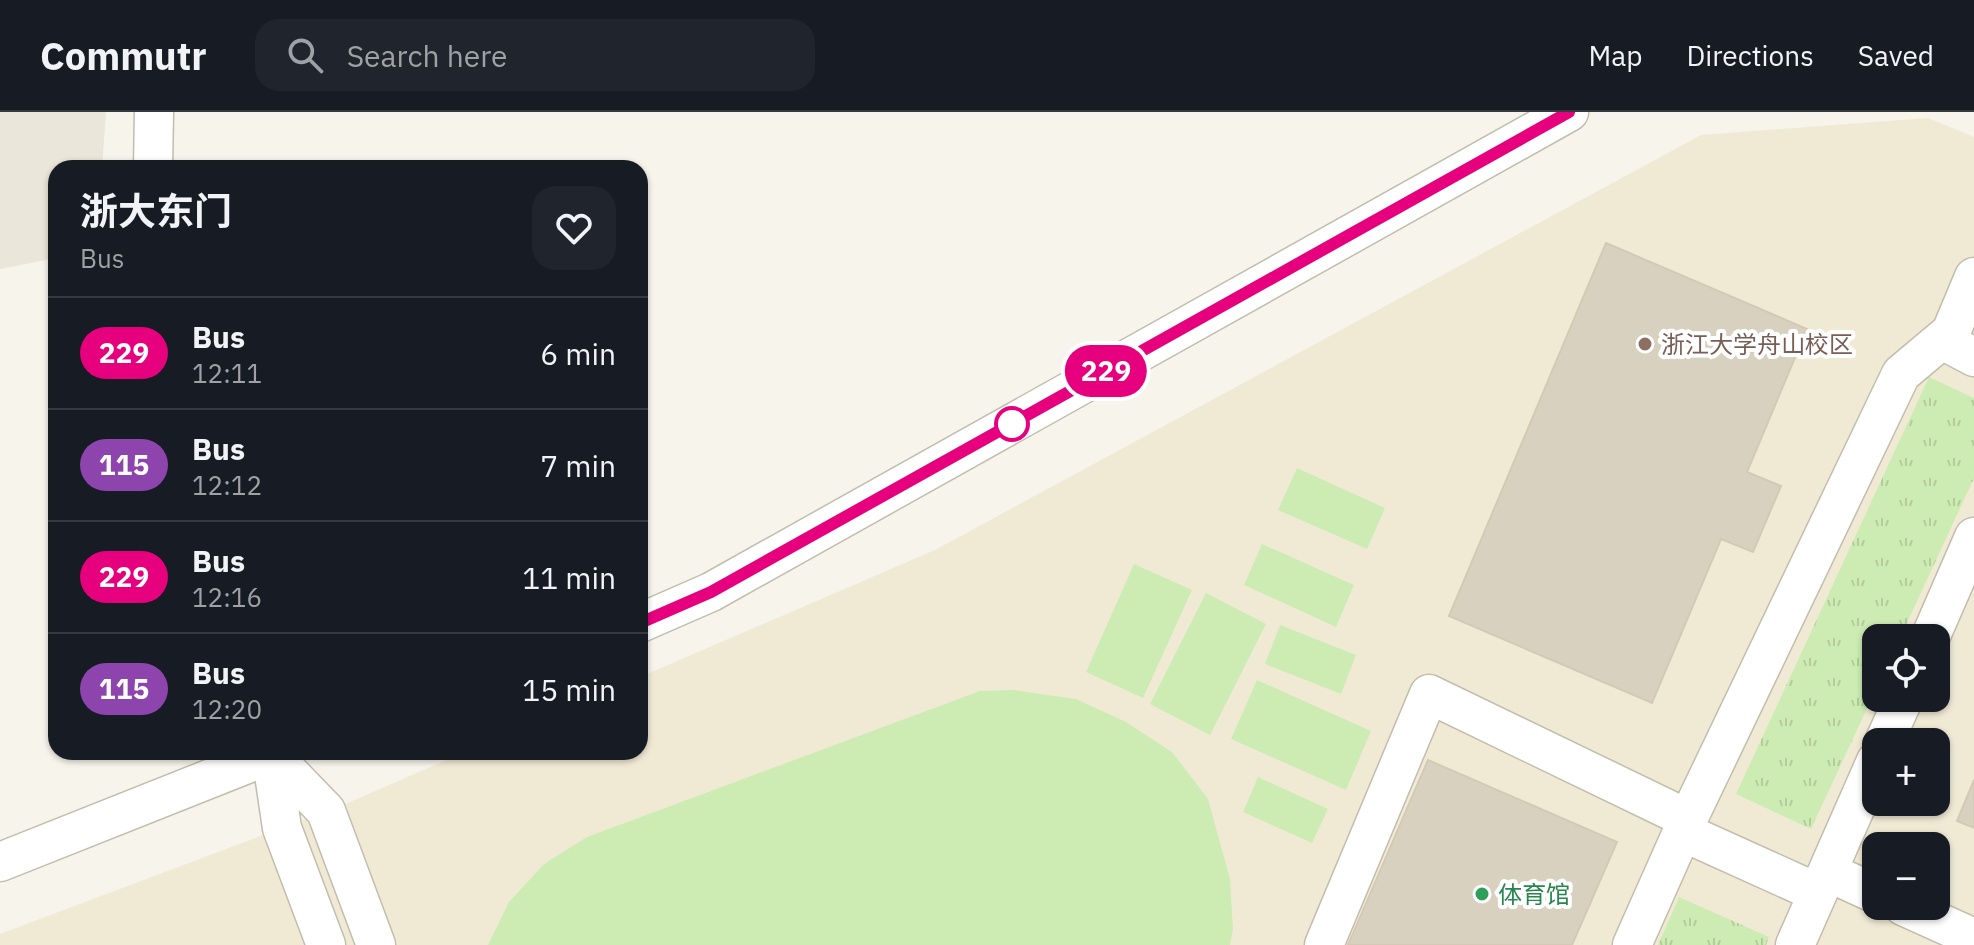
<!DOCTYPE html>
<html lang="en">
<head>
<meta charset="utf-8">
<style>
	:root { --surface:#171b24; --page:#20242c; --text:#f1f3f6; --muted:#9ea1a6; --line:#363941 }
	body { margin:0; font-family:"IBM Plex Sans","Noto Sans SC",sans-serif; background:var(--page); color:var(--text); height:100vh; display:flex; flex-direction:column; font-size:30px; white-space:nowrap }
	* { box-sizing:border-box; margin:0 }
	p { font-size:26px; color:var(--muted) }
	.icon { flex:none; width:44px; height:44px; fill:none; stroke:currentColor; stroke-width:2; stroke-linecap:round; stroke-linejoin:round }
	.map { position:relative; flex:1; overflow:hidden }
	.side { position:absolute; left:48px; top:48px; width:600px; height:600px; display:flex; flex-direction:column; background:var(--surface); border-radius:24px; box-shadow:0 2px 6px #0004 }
	.side>* { flex:none }
	.badge { padding:0 16px; border-radius:26px; font-size:28px; line-height:52px }
	.controls { position:absolute; left:1862px; top:512px; display:grid; gap:16px }
	.controls a { display:grid; place-items:center; width:88px; height:88px; border-radius:16px; background:var(--surface); box-shadow:0 2px 6px #0004; font-size:40px }
	.map>.badge { position:absolute; translate:-50% -50%; box-shadow:0 0 0 4px #fff }
	.round { display:grid; place-items:center; flex:none; width:84px; height:84px; border-radius:24px; background:var(--page) }
	.headline { display:flex; align-items:center; justify-content:space-between; height:136px; padding:0 32px }
	h1 { font-size:38px; font-weight:700; line-height:60px }
	ul { padding:0; list-style:none }
	li { display:flex; align-items:center; gap:24px; height:112px; padding:0 32px; border-top:2px solid var(--line) }
	li div { flex:1 }
	li b { display:block; font-size:30px }
	li em { font-style:normal }
	li .badge { min-width:88px; font-weight:700; text-align:center }
	header { display:flex; align-items:center; gap:48px; box-sizing:border-box; height:112px; padding:0 40px; background:var(--surface); border-bottom:2px solid var(--line) }
	header strong { font-size:38px }
	nav { display:flex; gap:44px; margin-inline-start:auto; font-size:28px }
	.search { width:560px; height:72px; background:var(--page); display:flex; align-items:center; gap:20px; box-sizing:border-box; padding:0 28px; border-radius:24px; color:var(--muted); font-size:30px }
	.map>svg:first-child { display:block }
	.residential { fill:#eae6d9 }
	.education { fill:#f0ead5; fill-rule:evenodd }
	.grass { fill:url(#grass-tufts) }
	.park { fill:#cdecb3 }
	.building { fill:#d9d1c0; stroke:#d4cab3; stroke-width:2 }
	.lines { fill:none; stroke-linecap:round; stroke-linejoin:round }
	.minor-casing { stroke:#c3bdad; stroke-width:41 }
	.minor { stroke:#fff; stroke-width:38 }
	.line-casing { stroke:#fff; stroke-width:18 }
	.line { stroke:#e6007e; stroke-width:12 }
	.education-dot { fill:#8d6e63; stroke:#fff; stroke-width:3 }
	.stop-dot { fill:#fff; stroke:#e6007e; stroke-width:4 }
	.leisure-dot { fill:#2e9e5b; stroke:#fff; stroke-width:3 }
	.labels { text-anchor:middle; dominant-baseline:central; stroke-width:8; stroke-linejoin:round; paint-order:stroke }
	.education-label { font-size:24px; fill:#785e54; stroke:#fff; text-anchor:start }
	.leisure-label { font-size:24px; fill:#27864d; stroke:#fff; text-anchor:start }
</style>
</head>
<body>
<header>
<strong>Commutr</strong>
<div class="search"><svg class="icon" aria-label="search" viewBox="0 0 24 24"><circle cx="10" cy="10" r="6"/><path d="M15 15l6 6"/></svg>Search here</div>
<nav><a>Map</a><a>Directions</a><a>Saved</a></nav>
</header>
<div class="map">
<svg width="1974" height="833" viewBox="0 0 1974 833">
	<defs>
		<pattern id="grass-tufts" width="24" height="20" patternUnits="userSpaceOnUse" patternTransform="scale(2)"><rect width="24" height="20" fill="#cdecb3"/><path d="M3 7l-1-3M5 7V3M7 7l1-3M15 17l-1-3M17 17v-4M19 17l1-3" fill="none" stroke="#b2cc9b"/></pattern>
	</defs>
	<rect width="100%" height="100%" fill="#f6f4eb"/>
	<path class="residential" d="M 0,0 L 106,0 L 102,56 L 56,56 L 56,146 L 0,157 Z"/>
	<path class="education" d="M 1928,6 L 1974,25 L 1974,833 L 0,833 L 0,822 L 343,693 L 465,640 L 640,640 L 640,565 L 935,438 L 1701,23 ZM 1876,526 L 1936,526 L 1936,586 L 1876,586 ZM 1876,630 L 1936,630 L 1936,690 L 1876,690 ZM 1876,734 L 1936,734 L 1936,794 L 1876,794 Z"/>
	<path class="grass" d="M 1929,265 L 1974,286 L 1974,366 L 1900,526 L 1876,526 L 1876,577 L 1811,717 L 1736,682 Z
		M 1679,785 L 1769,825 L 1766,833 L 1658,833 Z"/>
	<path class="park" d="M 1297,356 L 1385,396 L 1367,437 L 1278,398 Z
		M 1262,432 L 1354,473 L 1336,515 L 1244,473 Z
		M 1134,452 L 1192,478 L 1143,586 L 1086,560 Z
		M 1206,481 L 1266,512 L 1210,623 L 1150,592 Z
		M 1280,513 L 1356,543 L 1341,582 L 1265,552 Z
		M 1257,568 L 1371,619 L 1346,678 L 1231,627 Z
		M 1013,578 L 1076,587 L 1126,610 L 1172,640 L 1208,687 L 1230,767 L 1233,818 L 1230,833 L 488,833 L 509,790 L 544,752 L 587,725 L 980,579 Z
		M 1258,665 L 1328,697 L 1312,731 L 1243,700 Z"/>
	<path class="building" d="M 1606,131 L 1807,217 L 1747,360 L 1781,374 L 1753,440 L 1721,427 L 1652,591 L 1449,504 Z
		M 1428,648 L 1617,730 L 1572,833 L 1348,833 Z
		M 1974,668 L 1974,716 L 1957,709 Z"/>
	<g class="lines">
		<g class="minor-casing">
			<path id="minor" d="M 153,56 L 154,0
				M 1942,228 L 1974,245
				M 640,511 L 711,480 L 1569,0
				M 1930,526 L 1974,425
				M 1884,630 L 1904,586
				M 271,642 L 326,699 L 376,833
				M 271,642 L 282,716 L 326,833
				M 1688,707 L 1901,262 L 1951,220 L 1974,165
				M 1683,720 L 1818,781
				M 0,750 L 277,640
				M 1828,760 L 1876,782
				M 1903,794 L 1974,826
				M 1324,833 L 1429,582 L 1688,707 L 1632,833
				M 1795,833 L 1876,649"/>
		</g>
		<use href="#minor" class="minor"/>
	</g>
	<g class="lines">
		<g class="line-casing">
			<path id="line" d="M 640,511 L 711,480 L 1569,0"/>
		</g>
		<use href="#line" class="line"/>
	</g>
	<circle class="education-dot" cx="1645" cy="232" r="8"/>
	<circle class="stop-dot" cx="1012" cy="312" r="16"/>
	<circle class="leisure-dot" cx="1482" cy="782" r="8"/>
	<g class="labels">
		<g class="education-label">
			<text x="1661" y="232">浙江大学舟山校区</text>
		</g>
		<g class="leisure-label">
			<text x="1498" y="782">体育馆</text>
		</g>
	</g>
</svg>
<div class="controls">
<a><svg class="icon" aria-label="locate" viewBox="0 0 24 24"><circle cx="12" cy="12" r="6"/><path d="M12 2v4M12 18v4M2 12h4M18 12h4"/></svg></a>
<a>+</a>
<a>−</a>
</div>
<b class="badge" style="left:1106px;top:259px;background:#e6007e;color:#fff">229</b>
<section class="side">
<div class="headline"><div><h1>浙大东门</h1><p>Bus</p></div><a class="round"><svg class="icon" aria-label="heart" viewBox="0 0 24 24"><path d="M12 20l-8-8c-3-5 5-10 8-4 3-6 11-1 8 4z"/></svg></a></div>
<ul>
<li><span class="badge" style="background:#e6007e;color:#fff">229</span><div><b>Bus</b><p>12:11</p></div><em>6 min</em></li>
<li><span class="badge" style="background:#8e44ad;color:#fff">115</span><div><b>Bus</b><p>12:12</p></div><em>7 min</em></li>
<li><span class="badge" style="background:#e6007e;color:#fff">229</span><div><b>Bus</b><p>12:16</p></div><em>11 min</em></li>
<li><span class="badge" style="background:#8e44ad;color:#fff">115</span><div><b>Bus</b><p>12:20</p></div><em>15 min</em></li>
</ul>
</section>
</div>
</body>
</html>
